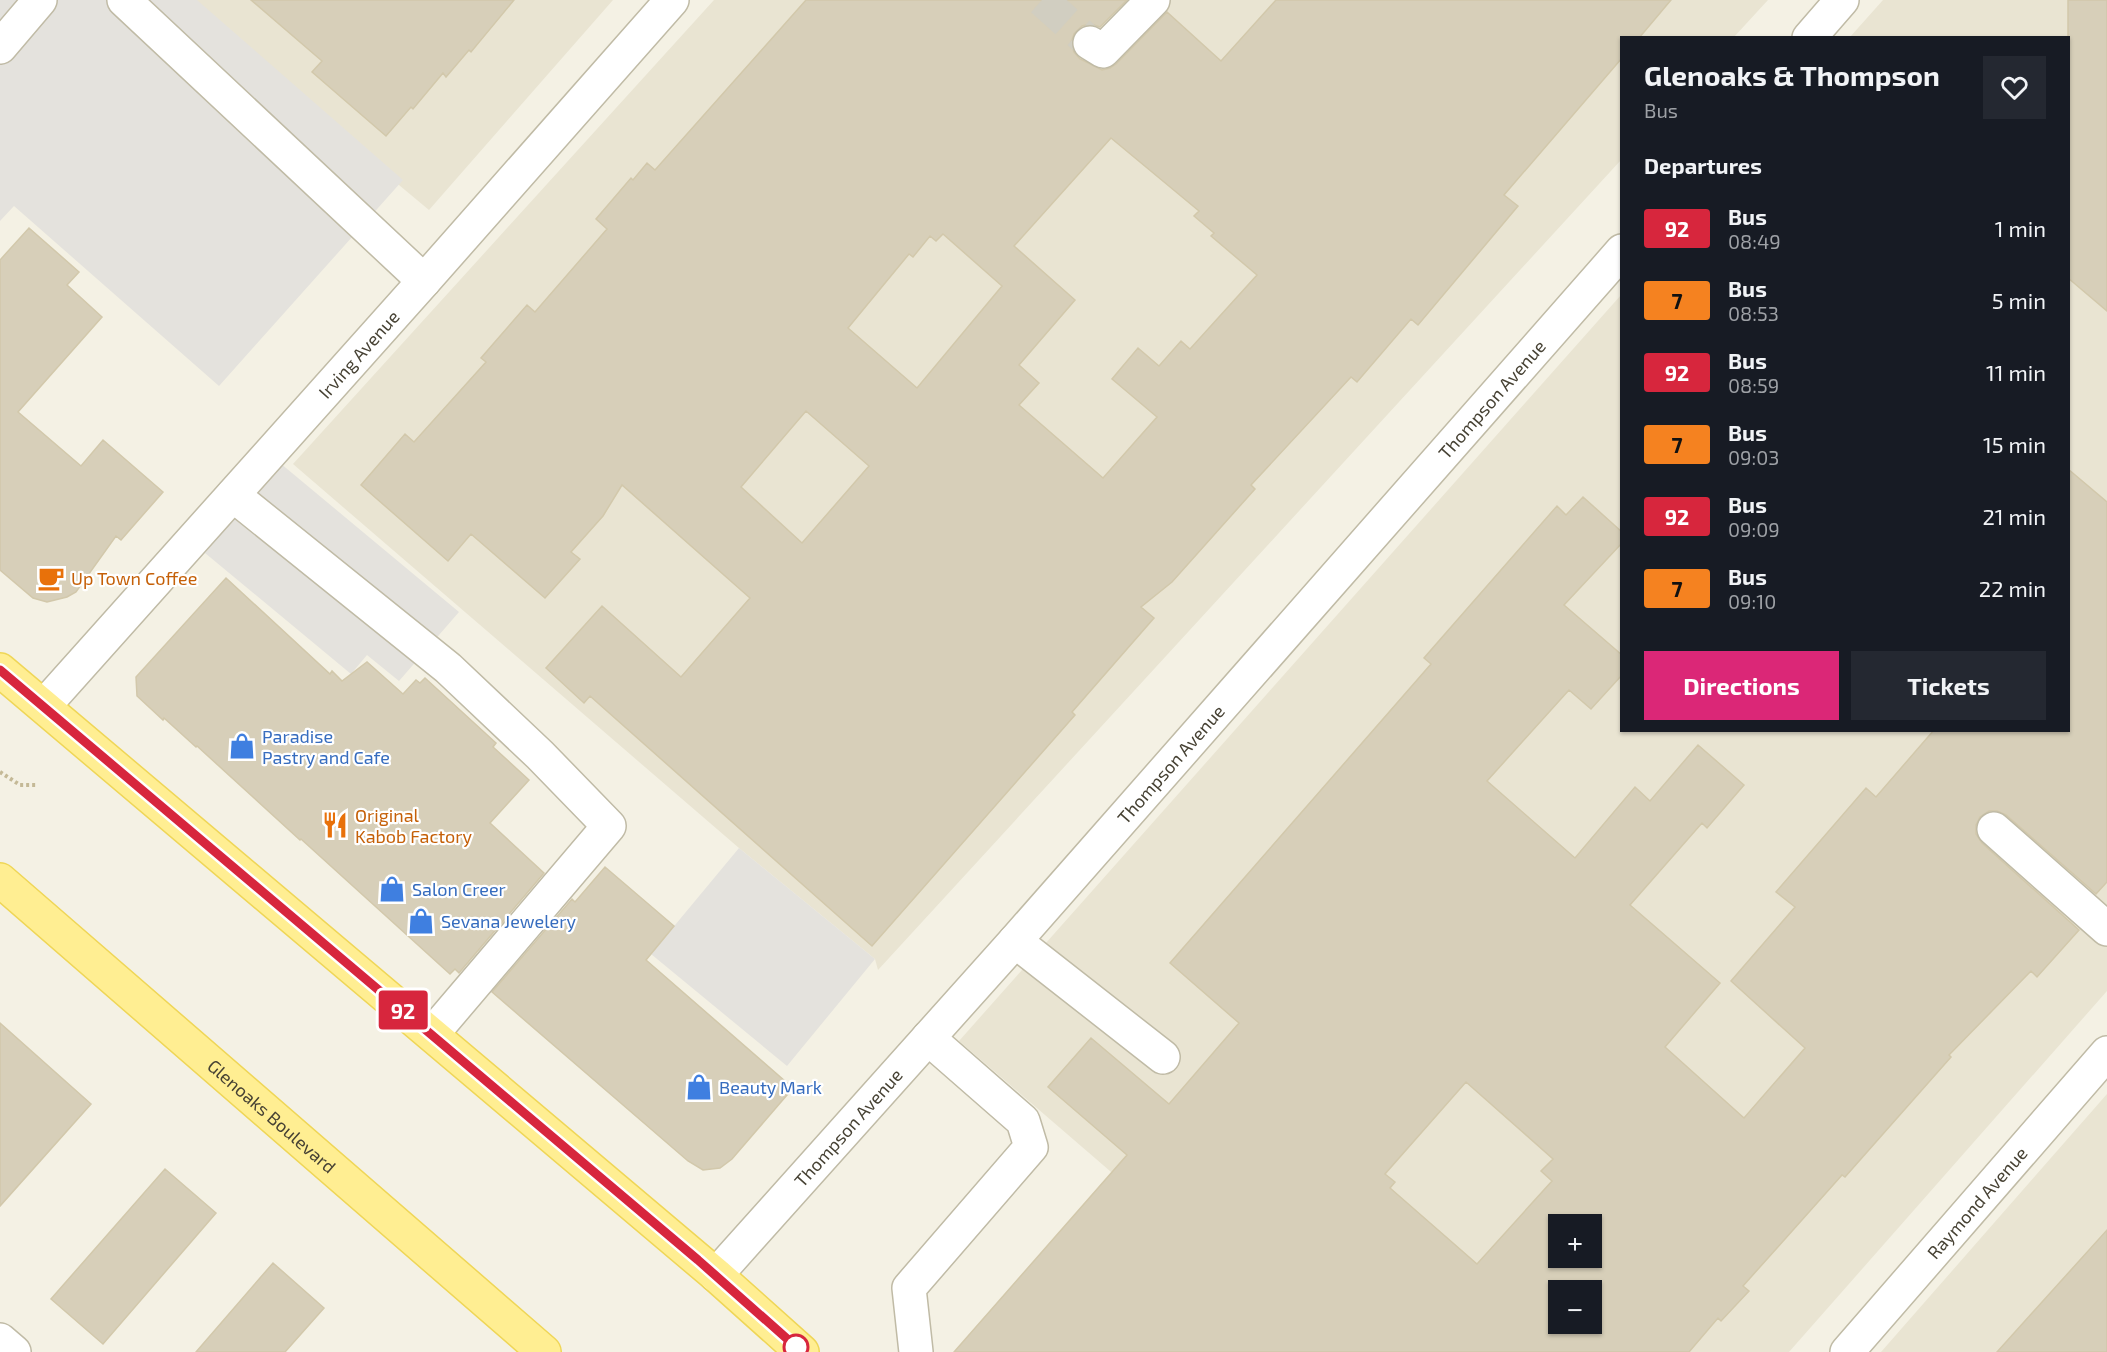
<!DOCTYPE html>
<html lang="en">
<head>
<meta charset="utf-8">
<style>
	:root { --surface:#171b24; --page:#242831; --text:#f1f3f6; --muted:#9ea1a6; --accent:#db2777 }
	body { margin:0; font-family:"Exo 2",sans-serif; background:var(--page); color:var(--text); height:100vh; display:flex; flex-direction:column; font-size:22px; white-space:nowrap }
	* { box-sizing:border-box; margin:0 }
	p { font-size:20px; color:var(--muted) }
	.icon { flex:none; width:33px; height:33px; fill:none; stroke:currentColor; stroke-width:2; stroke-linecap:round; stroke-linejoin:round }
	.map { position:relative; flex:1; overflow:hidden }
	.sheet { position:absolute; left:1620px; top:36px; width:450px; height:696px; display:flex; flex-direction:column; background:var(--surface); border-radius:0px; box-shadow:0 2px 4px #0004 }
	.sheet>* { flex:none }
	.badge { padding:0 12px; border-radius:4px; font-size:21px; line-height:39px }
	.controls { position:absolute; left:1548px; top:1214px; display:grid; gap:12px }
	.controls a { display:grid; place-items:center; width:54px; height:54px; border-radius:0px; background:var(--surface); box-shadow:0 2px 4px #0004; font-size:30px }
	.map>.badge { position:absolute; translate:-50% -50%; box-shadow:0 0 0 3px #fff }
	h2 { padding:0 24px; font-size:22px; line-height:54px }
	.round { display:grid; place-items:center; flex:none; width:63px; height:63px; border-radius:0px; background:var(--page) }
	.overview { display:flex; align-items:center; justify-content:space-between; height:102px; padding:0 24px }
	h1 { font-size:28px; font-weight:700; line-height:45px }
	.action { display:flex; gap:12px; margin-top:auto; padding:12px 24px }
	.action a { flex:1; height:69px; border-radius:0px; background:var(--accent); color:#fff; font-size:24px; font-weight:700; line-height:69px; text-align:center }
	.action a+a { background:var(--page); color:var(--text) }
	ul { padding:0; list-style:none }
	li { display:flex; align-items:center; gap:18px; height:72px; padding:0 24px }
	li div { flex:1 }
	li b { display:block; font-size:22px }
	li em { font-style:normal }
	li .badge { min-width:66px; font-weight:700; text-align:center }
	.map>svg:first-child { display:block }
	.residential { fill:#e9e4d2; fill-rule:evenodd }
	.parking { fill:#e4e2dd }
	.building { fill:#d7cfb9; stroke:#d2c8ab; stroke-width:1.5; fill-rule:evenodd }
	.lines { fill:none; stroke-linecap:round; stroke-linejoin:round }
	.minor-tunnel { stroke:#d1cec1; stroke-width:33; stroke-dasharray:33 16; stroke-linecap:butt }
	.minor-casing { stroke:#c0bba6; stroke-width:36 }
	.major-casing { stroke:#efd657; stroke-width:36 }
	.path { stroke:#c4b996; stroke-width:4; stroke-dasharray:3 3; stroke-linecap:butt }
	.minor { stroke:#fff; stroke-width:33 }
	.major { stroke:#ffee92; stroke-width:33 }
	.line-casing { stroke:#fff; stroke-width:14 }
	.line { stroke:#d7263d; stroke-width:9 }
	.stop-dot { fill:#fff; stroke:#d7263d; stroke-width:3 }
	.labels { text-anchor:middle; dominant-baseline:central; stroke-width:4.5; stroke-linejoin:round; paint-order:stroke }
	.street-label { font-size:18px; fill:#474234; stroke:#fff }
	.food-label { font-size:18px; fill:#c56008; stroke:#fff; text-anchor:start }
	.shop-label { font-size:18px; fill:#366cbe; stroke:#fff; text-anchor:start }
</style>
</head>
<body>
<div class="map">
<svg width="2107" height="1352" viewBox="0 0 2107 1352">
	<rect width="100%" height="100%" fill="#f4f1e4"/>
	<path class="residential" d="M 177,0 L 613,0 L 429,210 Z
		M 714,0 L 1768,0 L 1734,37 L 1622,38 L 1621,160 L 878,970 L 875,959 L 739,848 L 293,464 Z
		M 1883,0 L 2107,0 L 2107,991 L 1789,1352 L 1320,1352 L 959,1041 L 1621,295 L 1622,730 L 2068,730 L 2068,38 L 1850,37 ZM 1558,1224 L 1592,1224 L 1592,1257 L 1558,1257 ZM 1558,1290 L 1592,1290 L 1592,1323 L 1558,1323 Z
		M 2107,1094 L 2107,1352 L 1881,1352 Z"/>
	<path class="parking" d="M 0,0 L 197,0 L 403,180 L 219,386 L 14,206 L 0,221 Z
		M 280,463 L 459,612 L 399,681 L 367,655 L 351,674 L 205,553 Z
		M 739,848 L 875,959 L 787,1066 L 651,954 Z"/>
	<path class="building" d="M 251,0 L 514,0 L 471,52 L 469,50 L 446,77 L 443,73 L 413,109 L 411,107 L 386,136 L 312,72 L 322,61 Z
		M 806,0 L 1127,0 L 1100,27 L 1091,24 L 1082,26 L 1074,34 L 1071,43 L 1074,52 L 1080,59 L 1102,70 L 1110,68 L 1116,64 L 1167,12 L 1221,61 L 1276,0 L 1671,0 L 1639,38 L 1622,38 L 1622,58 L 1504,195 L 1518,206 L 1418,325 L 1411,319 L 1357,382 L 1351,377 L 1251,485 L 1255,489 L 1172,582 L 1141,607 L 1154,618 L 1072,712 L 1075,715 L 872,946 L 590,696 L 584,703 L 546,668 L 602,606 L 681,677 L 750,598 L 622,485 L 603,516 L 571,552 L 580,559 L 545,598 L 471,534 L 448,561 L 361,485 L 405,434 L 414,442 L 486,362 L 481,358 L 527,305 L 535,312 L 607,229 L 596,219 L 631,178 L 633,180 L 647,163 L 655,170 ZM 1111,138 L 1199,211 L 1194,216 L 1214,233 L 1211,236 L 1257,275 L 1190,349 L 1181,341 L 1159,366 L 1138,348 L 1112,379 L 1157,417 L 1103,478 L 1019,405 L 1039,383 L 1019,365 L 1075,300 L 1014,246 ZM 943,234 L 1002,286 L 917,388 L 848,328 L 909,254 L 913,257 L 930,236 L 936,241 ZM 806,411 L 869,466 L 802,543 L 741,487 Z
		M 2068,0 L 2107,0 L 2107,311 L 2068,278 Z
		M 29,228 L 79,272 L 67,285 L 102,317 L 18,412 L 81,466 L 103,440 L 163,492 L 121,540 L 116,536 L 76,592 L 67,597 L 47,602 L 33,598 L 0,570 L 0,260 Z
		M 2068,469 L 2107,502 L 2107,882 L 2096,894 L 2006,815 L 1997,811 L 1989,811 L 1980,817 L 1976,825 L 1976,834 L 1982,843 L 2079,930 L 2037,977 L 2031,971 L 1949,1055 L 1951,1057 L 1845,1177 L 1842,1175 L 1743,1286 L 1749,1291 L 1721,1321 L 1718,1318 L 1689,1352 L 954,1352 L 1127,1155 L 1048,1087 L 1091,1038 L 1169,1104 L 1239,1023 L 1170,963 L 1431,664 L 1424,658 L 1557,506 L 1566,515 L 1583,497 L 1622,532 L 1622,543 L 1564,605 L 1622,655 L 1622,675 L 1591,709 L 1569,690 L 1487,781 L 1575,858 L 1635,787 L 1650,801 L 1698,745 L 1744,785 L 1707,828 L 1702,823 L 1630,905 L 1720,983 L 1665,1047 L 1744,1118 L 1805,1048 L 1731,981 L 1795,907 L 1776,892 L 1866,788 L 1876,797 L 1934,730 L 2068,730 ZM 1466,1082 L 1553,1159 L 1541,1171 L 1552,1181 L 1477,1264 L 1390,1188 L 1395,1182 L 1385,1174 ZM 1558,1224 L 1592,1224 L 1592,1257 L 1558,1257 ZM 1558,1290 L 1592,1290 L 1592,1323 L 1558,1323 Z
		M 226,578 L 330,674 L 332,671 L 342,681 L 367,662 L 403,694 L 416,680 L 420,683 L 425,678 L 496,743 L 493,747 L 529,780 L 490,823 L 544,873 L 459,973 L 455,969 L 450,974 L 301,839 L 300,840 L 197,746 L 196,747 L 164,718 L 163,720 L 137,696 L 136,677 Z
		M 605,867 L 674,926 L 646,960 L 793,1088 L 732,1159 L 720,1168 L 703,1170 L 688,1161 L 492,992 L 572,899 L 575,902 Z
		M 0,1023 L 91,1104 L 0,1206 Z
		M 165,1169 L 216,1213 L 103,1344 L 51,1299 Z
		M 2107,1230 L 2107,1352 L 1997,1352 Z
		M 273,1263 L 324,1308 L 285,1352 L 196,1352 Z"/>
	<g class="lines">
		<path class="minor-tunnel" d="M 1042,0 L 1090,43"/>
		<g class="minor-casing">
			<g id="minor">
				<path d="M 124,0 L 424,281"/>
				<path d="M 1809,38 L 1842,0"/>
				<path d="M 1090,43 L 1103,51 L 1153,0"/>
				<path d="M 0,47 L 40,0"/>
				<path d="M 233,495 L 448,668 L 540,755 L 609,826 L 432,1034"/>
				<path id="s1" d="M 44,706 L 424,281 L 672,0"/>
				<path d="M 1994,829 L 2107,929"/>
				<path d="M 1015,941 L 1163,1057"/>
				<path id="s2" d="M 716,1275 L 1015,941 L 1622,251"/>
				<path d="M 0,1340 L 14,1352"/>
				<path d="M 916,1352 L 909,1288 L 1031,1147 L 1023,1121 L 928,1038"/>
				<path id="s3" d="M 1847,1352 L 2107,1053"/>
			</g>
		</g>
		<g class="major-casing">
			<g id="major">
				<path d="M 0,670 L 716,1275 L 802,1352"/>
				<path id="s4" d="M 0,880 L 544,1352"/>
			</g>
		</g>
		<path class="path" d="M 0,772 L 20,785 L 38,785"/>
		<use href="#minor" class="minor"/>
		<use href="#major" class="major"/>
	</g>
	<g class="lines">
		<g class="line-casing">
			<path id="line" d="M 0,670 L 698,1260 L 802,1352"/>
		</g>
		<use href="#line" class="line"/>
	</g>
	<defs>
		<g id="cafe-bare" transform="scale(2.07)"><path d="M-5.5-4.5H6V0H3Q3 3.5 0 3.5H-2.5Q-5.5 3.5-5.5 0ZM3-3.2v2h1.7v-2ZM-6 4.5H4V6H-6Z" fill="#e8710a" stroke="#fff" stroke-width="2.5" paint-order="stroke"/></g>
		<g id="shop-bare" transform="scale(2.07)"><path d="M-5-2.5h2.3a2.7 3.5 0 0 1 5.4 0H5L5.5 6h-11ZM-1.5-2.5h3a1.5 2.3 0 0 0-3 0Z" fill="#3f7fe0" stroke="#fff" stroke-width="2.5" paint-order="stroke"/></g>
		<g id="restaurant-bare" transform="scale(2.07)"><path d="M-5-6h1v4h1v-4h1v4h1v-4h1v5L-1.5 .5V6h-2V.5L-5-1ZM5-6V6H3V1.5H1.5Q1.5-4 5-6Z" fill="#e8710a" stroke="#fff" stroke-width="2.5" paint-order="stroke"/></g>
	</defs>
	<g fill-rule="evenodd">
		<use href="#cafe-bare" x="51" y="578"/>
		<use href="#shop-bare" x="242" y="746"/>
		<use href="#restaurant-bare" x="335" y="825"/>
		<use href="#shop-bare" x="392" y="889"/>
		<use href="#shop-bare" x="421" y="921"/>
		<use href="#shop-bare" x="699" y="1087"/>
	</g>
	<circle class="stop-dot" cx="796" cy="1347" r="12"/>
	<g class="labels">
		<g class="street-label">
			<text stroke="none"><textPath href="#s1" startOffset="472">Irving Avenue</textPath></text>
			<text stroke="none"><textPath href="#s2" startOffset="1170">Thompson Avenue</textPath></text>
			<text stroke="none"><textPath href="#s2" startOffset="684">Thompson Avenue</textPath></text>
			<text stroke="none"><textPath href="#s4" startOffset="360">Glenoaks Boulevard</textPath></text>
			<text stroke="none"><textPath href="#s2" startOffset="198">Thompson Avenue</textPath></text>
			<text stroke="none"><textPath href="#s3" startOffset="198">Raymond Avenue</textPath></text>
		</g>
		<g class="food-label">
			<text x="71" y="578">Up Town Coffee</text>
			<text x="355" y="815">Original<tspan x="355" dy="21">Kabob Factory</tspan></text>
		</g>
		<g class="shop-label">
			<text x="262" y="736">Paradise<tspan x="262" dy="21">Pastry and Cafe</tspan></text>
			<text x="412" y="889">Salon Creer</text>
			<text x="441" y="921">Sevana Jewelery</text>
			<text x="719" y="1087">Beauty Mark</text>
		</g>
	</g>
</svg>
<div class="controls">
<a>+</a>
<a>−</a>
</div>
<b class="badge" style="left:403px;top:1010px;background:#d7263d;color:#fff">92</b>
<section class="sheet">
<div class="overview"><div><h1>Glenoaks &amp; Thompson</h1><p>Bus</p></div><a class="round"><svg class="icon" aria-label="heart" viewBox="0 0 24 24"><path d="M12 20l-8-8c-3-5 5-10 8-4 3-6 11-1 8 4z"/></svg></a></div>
<h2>Departures</h2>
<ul>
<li><span class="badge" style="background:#d7263d;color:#fff">92</span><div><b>Bus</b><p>08:49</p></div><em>1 min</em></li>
<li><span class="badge" style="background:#f58220;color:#111">7</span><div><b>Bus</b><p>08:53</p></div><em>5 min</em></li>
<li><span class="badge" style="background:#d7263d;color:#fff">92</span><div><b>Bus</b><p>08:59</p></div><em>11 min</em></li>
<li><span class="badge" style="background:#f58220;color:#111">7</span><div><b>Bus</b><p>09:03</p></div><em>15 min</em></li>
<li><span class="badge" style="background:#d7263d;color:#fff">92</span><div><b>Bus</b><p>09:09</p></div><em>21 min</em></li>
<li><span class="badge" style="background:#f58220;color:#111">7</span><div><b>Bus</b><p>09:10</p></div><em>22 min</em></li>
</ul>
<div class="action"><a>Directions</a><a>Tickets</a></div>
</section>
</div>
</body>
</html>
